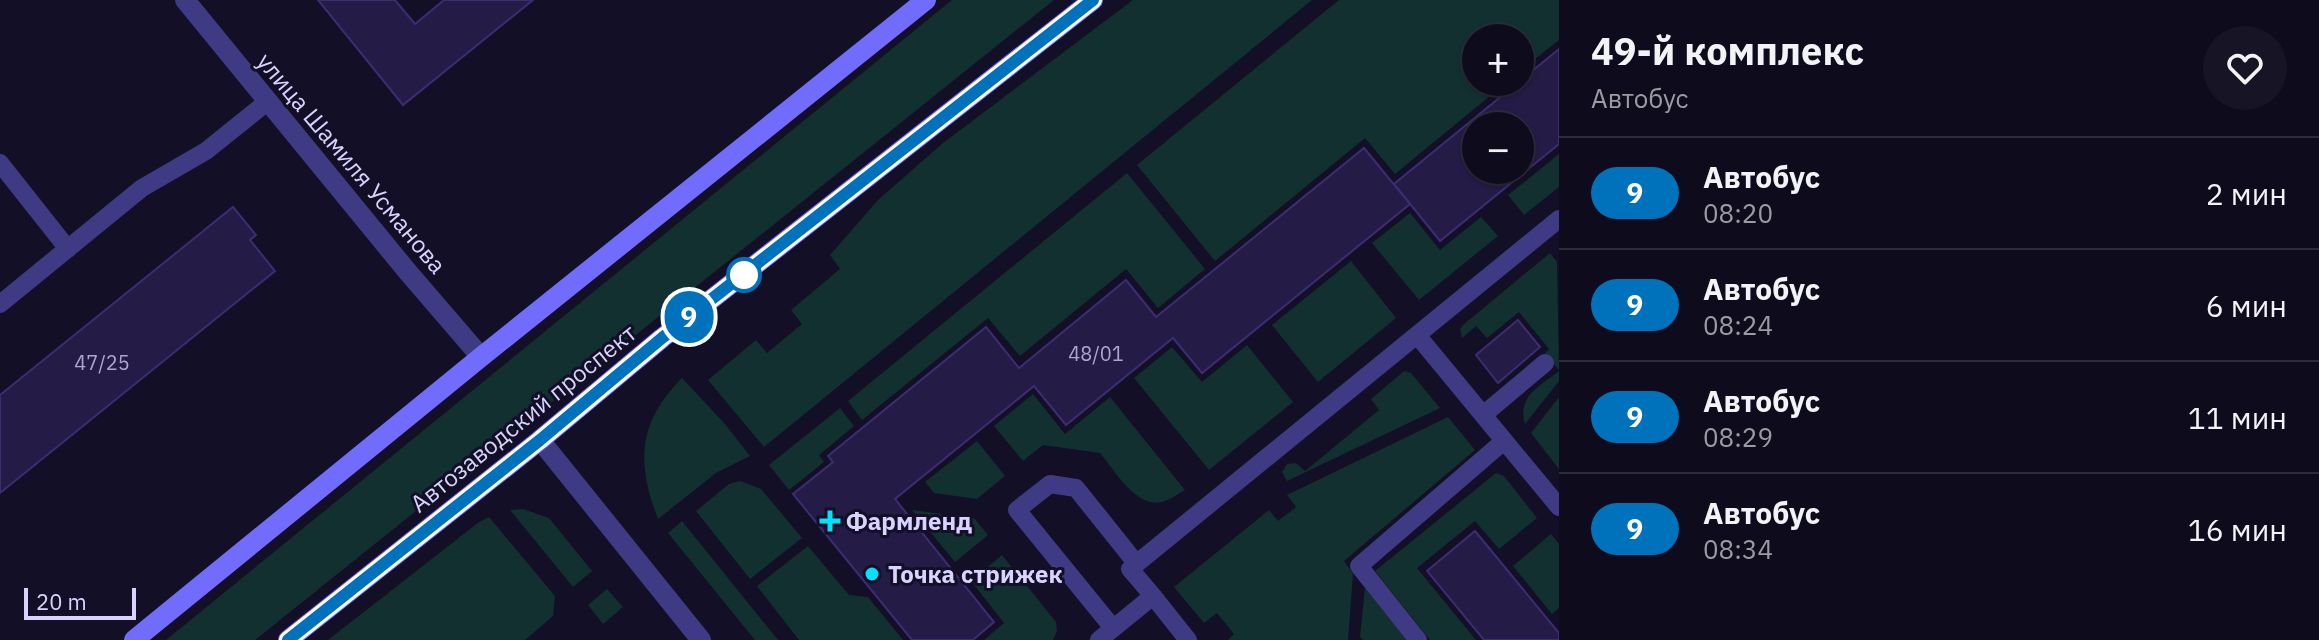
<!DOCTYPE html>
<html lang="ru">
<head>
<meta charset="utf-8">
<style>
	:root { --surface:#0e0b1c; --page:#171425; --text:#f1f3f6; --muted:#9b9ba3; --line:#2e2b3b }
	body { margin:0; font-family:"IBM Plex Sans",sans-serif; background:var(--page); color:var(--text); height:100vh; display:flex; flex-direction:column; font-size:30px; white-space:nowrap }
	* { box-sizing:border-box; margin:0 }
	p { font-size:26px; color:var(--muted) }
	.icon { flex:none; width:44px; height:44px; fill:none; stroke:currentColor; stroke-width:2; stroke-linecap:round; stroke-linejoin:round }
	.map { position:relative; flex:1; overflow:hidden }
	.drawer { display:flex; flex-direction:column; background:var(--surface); width:760px }
	.drawer>* { flex:none }
	.badge { padding:0 16px; border-radius:26px; font-size:28px; line-height:52px }
	.buttons { position:absolute; left:1462px; top:24px; display:grid; gap:16px }
	.buttons a { display:grid; place-items:center; width:72px; height:72px; border-radius:50%; background:var(--surface); box-shadow:0 2px 6px #0004,0 0 0 2px var(--line); font-size:40px }
	.scale { position:absolute; left:24px; bottom:20px; width:112px; box-sizing:border-box; padding-left:8px; border:4px solid #d9d4ff; border-top:0; font-size:22px; line-height:28px; white-space:nowrap; color:#d9d4ff; -webkit-text-stroke:6px #130f26; paint-order:stroke }
	.map>.badge { position:absolute; translate:-50% -50%; box-shadow:0 0 0 4px #fff }
	.round { display:grid; place-items:center; flex:none; width:84px; height:84px; border-radius:42px; background:var(--page) }
	.overview { display:flex; align-items:center; justify-content:space-between; height:136px; padding:0 32px }
	h1 { font-size:38px; font-weight:700; line-height:60px }
	ul { padding:0; list-style:none }
	li { display:flex; align-items:center; gap:24px; height:112px; padding:0 32px; border-top:2px solid var(--line) }
	li div { flex:1 }
	li b { display:block; font-size:30px }
	li em { font-style:normal }
	li .badge { min-width:88px; font-weight:700; text-align:center }
	main { display:flex; flex:1; min-height:0 }
	.map>svg:first-child { display:block }
	.green { fill:#12302f }
	.building { fill:#241b47; stroke:#3c2d72; stroke-width:2; fill-rule:evenodd }
	.lines { fill:none; stroke-linecap:round; stroke-linejoin:round }
	.lane { stroke:#3e3a84; stroke-width:18 }
	.street { stroke:#3e3a84; stroke-width:20 }
	.secondary { stroke:#716cfe; stroke-width:20 }
	.line-casing { stroke:#fff; stroke-width:18 }
	.line { stroke:#0072bc; stroke-width:12 }
	.stop-dot { fill:#fff; stroke:#0072bc; stroke-width:4 }
	.poi-dot { fill:#02e1fd; stroke:#130f26; stroke-width:3 }
	.labels { text-anchor:middle; dominant-baseline:central; stroke-width:6; stroke-linejoin:round; paint-order:stroke }
	.number-label { font-size:20px; fill:#aca6d1 }
	.street-label { font-size:24px; fill:#d9d4ff; stroke:#130f26 }
	.poi-label { font-size:24px; font-weight:bold; fill:#d9d4ff; stroke:#130f26; text-anchor:start }
</style>
</head>
<body>
<main>
<div class="map">
<svg width="1559" height="640" viewBox="0 0 1559 640">
	<rect width="100%" height="100%" fill="#130f26"/>
	<path class="green" d="M 952,0 L 1054,0 L 255,640 L 166,640 Z
		M 1133,0 L 1312,0 L 764,447 L 708,380 L 756,340 L 767,353 L 802,324 L 791,310 L 840,269 L 830,255 L 878,200 L 943,143 Z
		M 1339,0 L 1559,0 L 1559,40 L 1520,71 L 1520,38 L 1476,38 L 1476,82 L 1507,82 L 1395,174 L 1365,138 L 1215,261 L 1137,165 Z
		M 1559,154 L 1559,187 L 1524,215 L 1508,195 Z
		M 1127,173 L 1205,269 L 1158,308 L 1126,269 L 1020,356 L 988,318 L 862,420 L 848,401 Z
		M 1410,213 L 1440,250 L 1481,217 L 1498,236 L 1419,300 L 1372,243 Z
		M 1550,253 L 1557,262 L 1559,370 L 1545,353 L 1549,349 L 1519,312 L 1487,338 L 1476,326 L 1462,338 L 1460,329 L 1463,325 Z
		M 1351,261 L 1396,318 L 1318,382 L 1272,325 Z
		M 1247,345 L 1293,402 L 1209,470 L 1134,378 L 1172,347 L 1202,382 Z
		M 1404,371 L 1411,373 L 1440,408 L 1287,481 L 1282,472 L 1287,464 L 1296,463 L 1305,471 L 1379,410 L 1371,399 Z
		M 1559,371 L 1559,381 L 1525,424 C 1517,396 1539,387 1559,371 Z
		M 682,378 L 725,424 L 750,456 L 716,473 L 658,519 C 636,463 638,422 682,378 Z
		M 1033,394 L 1065,434 L 1110,397 L 1185,490 C 1178,494 1170,500 1162,502 C 1135,508 1115,470 1100,453 L 1043,445 L 1023,461 L 994,426 Z
		M 1559,397 L 1559,469 L 1531,433 Z
		M 840,408 L 854,426 L 819,455 L 824,462 L 789,490 L 769,465 Z
		M 1448,417 L 1475,450 L 1344,561 L 1353,574 L 1348,640 L 1228,640 L 1234,634 L 1217,613 L 1204,623 L 1174,587 L 1269,510 L 1278,521 L 1296,507 L 1287,495 Z
		M 977,441 L 1005,476 L 977,499 L 934,493 L 925,482 Z
		M 1496,473 L 1504,476 L 1537,518 L 1499,549 L 1475,521 L 1417,568 L 1476,640 L 1430,640 L 1375,571 Z
		M 740,481 L 761,489 L 802,538 L 750,579 L 696,511 L 729,484 Z
		M 523,509 L 549,518 L 592,571 L 573,587 L 510,510 Z
		M 912,510 L 974,518 L 988,535 L 955,562 Z
		M 489,517 L 555,596 L 553,616 L 525,640 L 328,640 L 479,522 Z
		M 682,521 L 778,640 L 755,640 L 668,533 Z
		M 1551,534 L 1559,544 L 1559,608 L 1552,614 L 1513,566 Z
		M 808,546 L 849,595 L 868,597 L 903,640 L 799,640 L 757,586 Z
		M 1002,555 L 1056,622 L 1057,631 L 1053,640 L 984,640 L 1004,623 L 971,581 Z
		M 1365,588 L 1407,640 L 1363,640 L 1360,637 Z
		M 607,589 L 623,607 L 603,624 L 588,605 Z"/>
	<path class="building" d="M 318,0 L 395,0 L 415,24 L 444,0 L 533,0 L 403,105 Z
		M 1559,49 L 1559,144 L 1440,241 L 1394,184 ZM 1476,126 L 1520,126 L 1520,170 L 1476,170 Z
		M 1364,148 L 1410,204 L 1202,373 L 1173,338 L 1066,425 L 1034,386 L 895,499 L 994,622 L 973,640 L 912,640 L 793,494 L 833,462 L 828,456 L 986,327 L 1019,368 L 1126,280 L 1156,317 Z
		M 233,207 L 256,235 L 250,240 L 275,271 L 0,493 L 0,395 Z
		M 1518,320 L 1540,347 L 1498,383 L 1476,355 Z
		M 1475,531 L 1559,633 L 1559,640 L 1484,640 L 1427,571 Z"/>
	<g class="lines">
		<path class="lane" d="M 0,163 L 68,249
			M 0,304 L 142,188 L 206,151 L 267,102
			M 1417,335 L 1559,507
			M 1483,415 L 1545,363
			M 1153,596 L 1188,640
			M 1113,628 L 1017,510 L 1050,484 L 1076,488 L 1136,563
			M 1099,640 L 1153,596 L 1130,569 L 1559,219
			M 1418,640 L 1359,566 L 1504,441"/>
		<path class="street" d="M 185,0 L 407,271 L 481,357
			M 540,440 L 701,640"/>
		<path class="secondary" d="M 134,640 L 481,357 L 926,0
			M 288,640 L 540,440 L 662,338 L 1093,0"/>
	</g>
	<g class="lines">
		<g class="line-casing">
			<path id="line" d="M 288,640 L 540,440 L 662,338 L 1093,0"/>
		</g>
		<use href="#line" class="line"/>
	</g>
	<circle class="stop-dot" cx="744" cy="275" r="16"/>
	<g class="poi-dot">
		<path d="M826 509h8v8h8v8h-8v8h-8v-8h-8v-8h8z"/>
		<circle cx="872" cy="574" r="8"/>
	</g>
	<g class="labels">
		<g class="number-label">
			<text x="1096" y="353">48/01</text>
			<text x="102" y="362">47/25</text>
		</g>
		<g class="street-label">
			<text transform="translate(352 163) rotate(50)">улица Шамиля Усманова</text>
			<text transform="translate(523 418) rotate(-39)">Автозаводский проспект</text>
		</g>
		<g class="poi-label">
			<text x="846" y="521">Фармленд</text>
			<text x="888" y="574">Точка стрижек</text>
		</g>
	</g>
</svg>
<div class="buttons">
<a>+</a>
<a>−</a>
</div>
<div class="scale">20 m</div>
<b class="badge" style="left:689px;top:317px;background:#0072bc;color:#fff">9</b>
</div>
<section class="drawer">
<div class="overview"><div><h1>49-й комплекс</h1><p>Автобус</p></div><a class="round"><svg class="icon" aria-label="heart" viewBox="0 0 24 24"><path d="M12 20l-8-8c-3-5 5-10 8-4 3-6 11-1 8 4z"/></svg></a></div>
<ul>
<li><span class="badge" style="background:#0072bc;color:#fff">9</span><div><b>Автобус</b><p>08:20</p></div><em>2 мин</em></li>
<li><span class="badge" style="background:#0072bc;color:#fff">9</span><div><b>Автобус</b><p>08:24</p></div><em>6 мин</em></li>
<li><span class="badge" style="background:#0072bc;color:#fff">9</span><div><b>Автобус</b><p>08:29</p></div><em>11 мин</em></li>
<li><span class="badge" style="background:#0072bc;color:#fff">9</span><div><b>Автобус</b><p>08:34</p></div><em>16 мин</em></li>
</ul>
</section>
</main>
</body>
</html>
